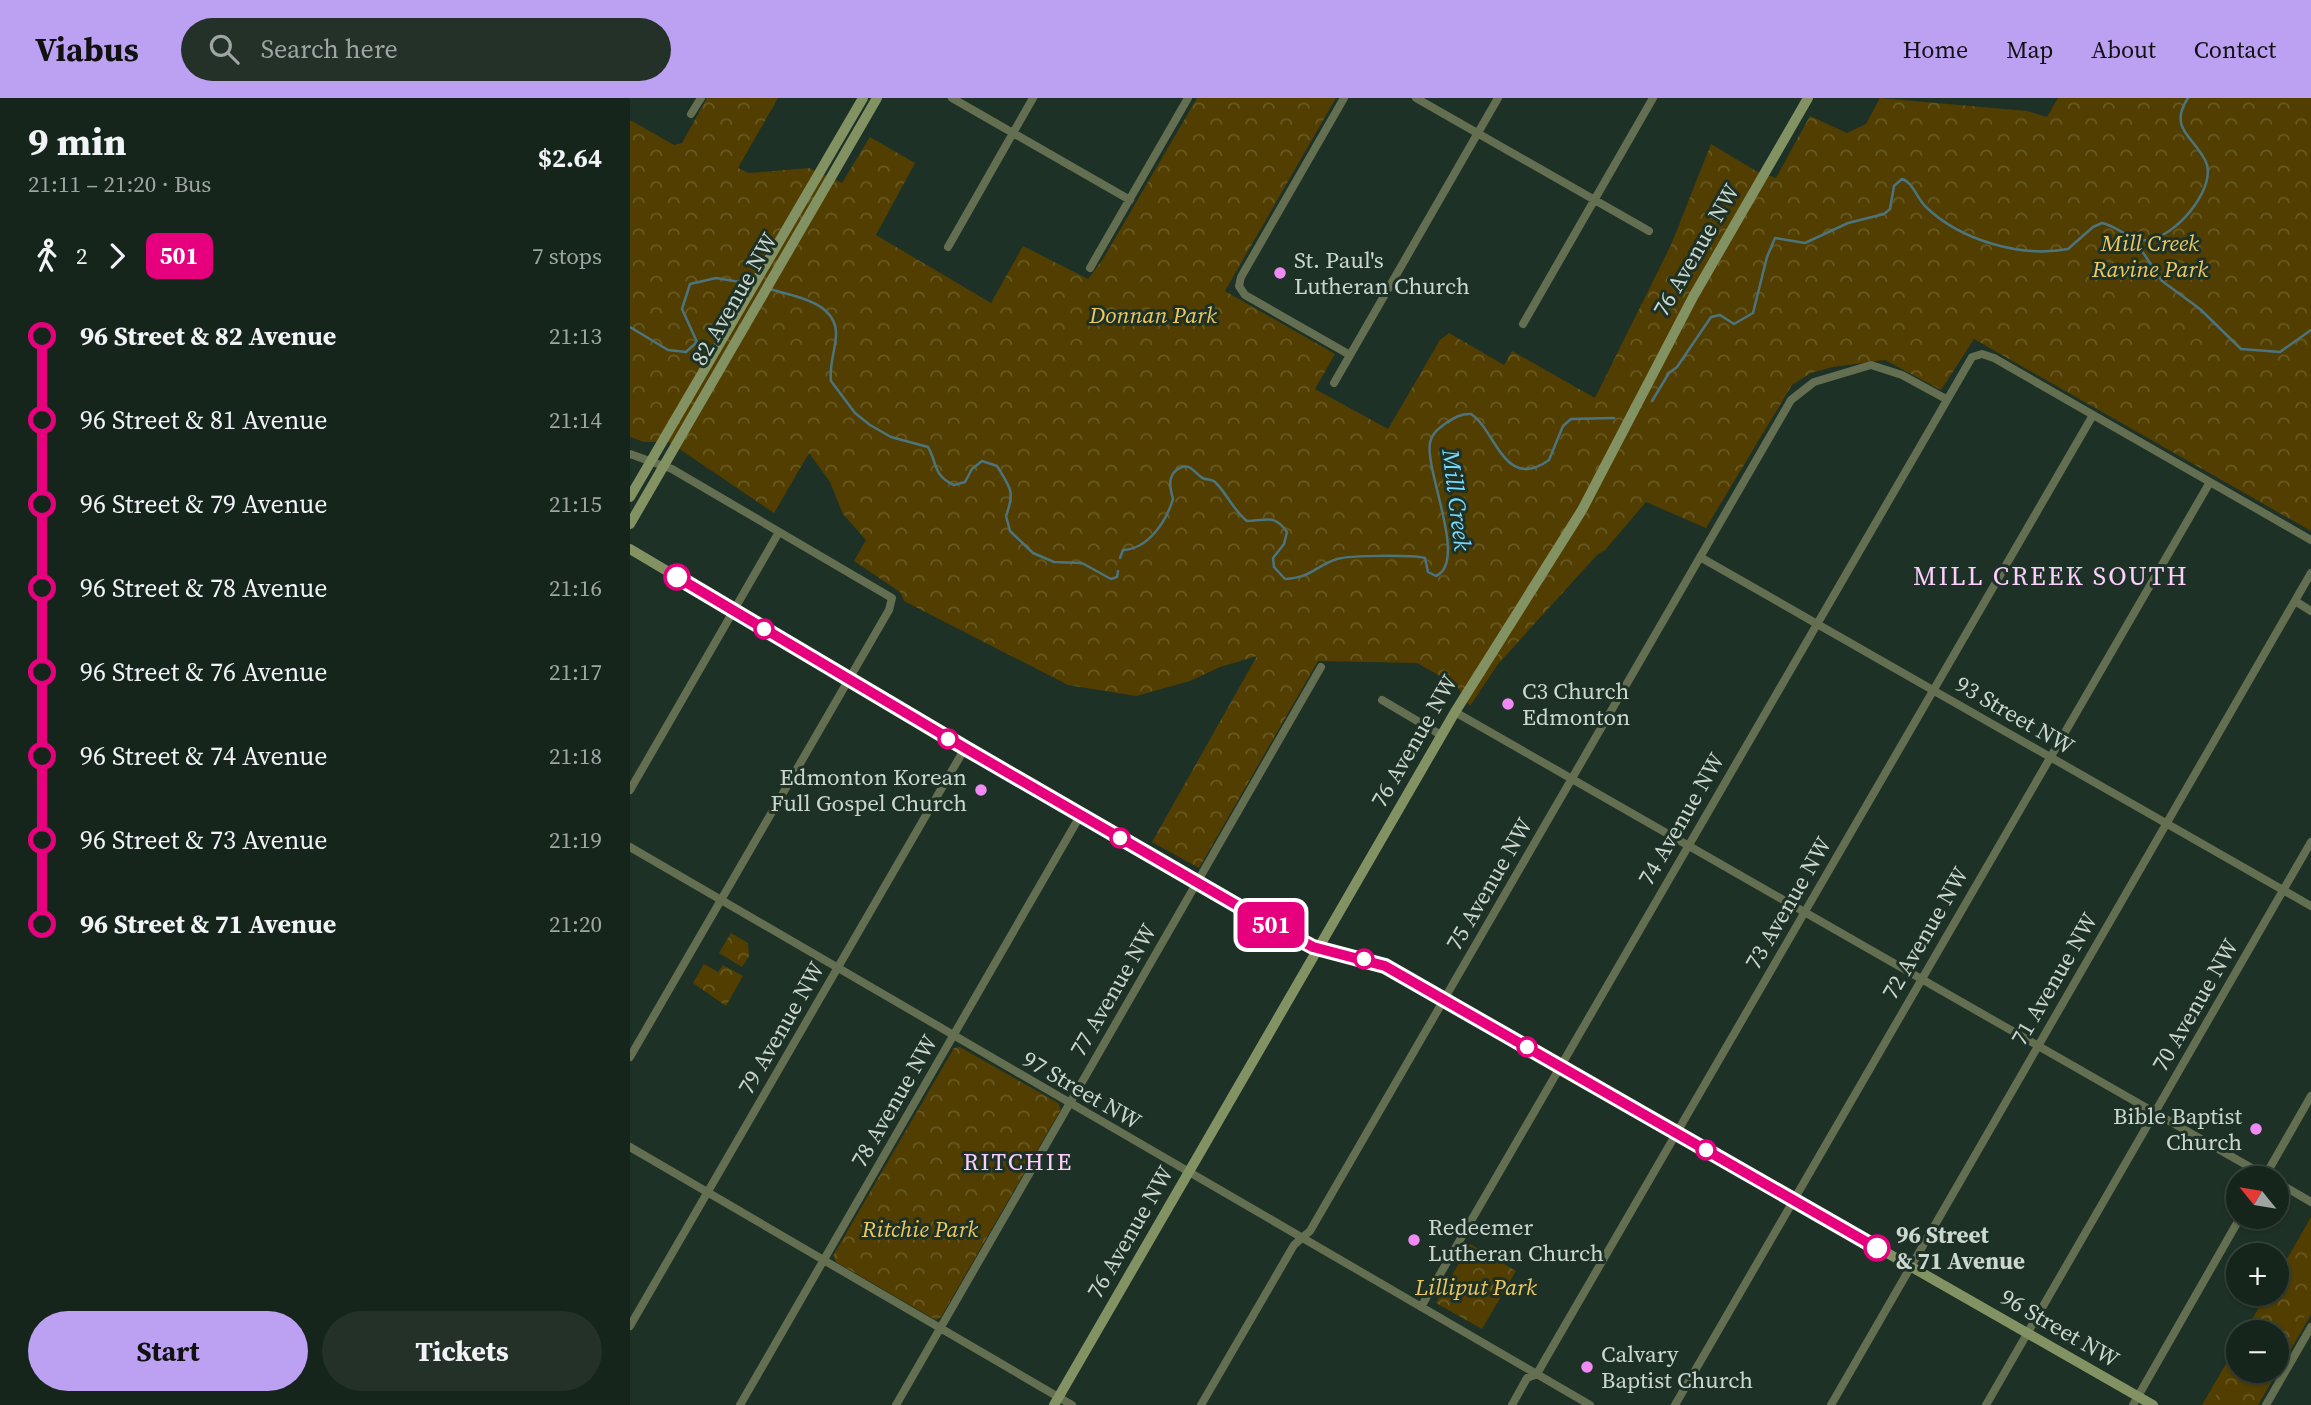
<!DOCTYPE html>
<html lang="en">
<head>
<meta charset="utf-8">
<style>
	:root { --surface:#16251c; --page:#233129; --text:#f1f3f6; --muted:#9ea5a3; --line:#35423b; --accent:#bca0f2 }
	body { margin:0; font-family:"Source Serif 4",serif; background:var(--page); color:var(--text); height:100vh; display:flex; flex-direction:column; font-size:26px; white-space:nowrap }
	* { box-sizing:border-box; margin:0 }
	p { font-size:23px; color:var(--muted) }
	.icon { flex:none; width:38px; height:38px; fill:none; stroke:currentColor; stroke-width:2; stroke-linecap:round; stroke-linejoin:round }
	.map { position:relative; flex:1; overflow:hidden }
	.panel { display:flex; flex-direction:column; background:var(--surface); width:630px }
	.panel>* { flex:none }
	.badge { padding:0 14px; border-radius:10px; font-size:24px; line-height:46px }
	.needle { width:46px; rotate:300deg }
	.tools { position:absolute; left:1596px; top:1068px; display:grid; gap:14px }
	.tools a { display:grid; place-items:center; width:63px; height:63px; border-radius:50%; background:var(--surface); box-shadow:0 2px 5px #0004,0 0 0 2px var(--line); font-size:35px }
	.map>.badge { position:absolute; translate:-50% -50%; box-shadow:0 0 0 4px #fff }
	.legs { display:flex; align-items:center; gap:10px; height:77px; padding:0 28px; font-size:23px }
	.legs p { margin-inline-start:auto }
	.overview { display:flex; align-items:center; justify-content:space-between; height:119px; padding:0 28px }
	h1 { font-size:38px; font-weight:700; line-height:52px }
	.action { display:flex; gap:14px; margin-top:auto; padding:14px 28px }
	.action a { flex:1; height:80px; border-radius:42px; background:var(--accent); color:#111; font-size:28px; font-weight:700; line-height:80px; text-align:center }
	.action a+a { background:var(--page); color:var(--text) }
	ul { padding:0 28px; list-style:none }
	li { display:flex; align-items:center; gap:24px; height:84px; font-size:26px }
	li i { display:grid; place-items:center; width:10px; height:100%; margin:0 9px; background:currentColor }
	li i::after { content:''; width:18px; height:18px; margin:-9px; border:5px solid; border-radius:50%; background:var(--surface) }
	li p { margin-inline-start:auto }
	li:first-child i { background:linear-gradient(#0000 50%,currentColor 0) }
	li:last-child i { background:linear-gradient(currentColor 50%,#0000 0) }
	header { display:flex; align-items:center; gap:42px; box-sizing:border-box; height:98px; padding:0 35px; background:var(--accent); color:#111 }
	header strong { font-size:33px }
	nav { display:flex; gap:38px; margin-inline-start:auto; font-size:24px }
	.search { width:490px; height:63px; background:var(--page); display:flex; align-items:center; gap:18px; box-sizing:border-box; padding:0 24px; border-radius:38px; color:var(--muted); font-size:26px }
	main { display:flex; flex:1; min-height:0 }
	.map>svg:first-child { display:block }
	.grass { fill:#513e00 }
	.park { fill:url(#park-crowns) }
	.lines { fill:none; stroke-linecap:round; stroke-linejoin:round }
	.stream { stroke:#4c747e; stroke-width:2.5 }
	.street { stroke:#646e50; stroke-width:8 }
	.secondary { stroke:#829263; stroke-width:10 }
	.line-1-casing { stroke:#fff; stroke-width:16 }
	.line-1 { stroke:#e6007e; stroke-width:10 }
	.poi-dot { fill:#f18af4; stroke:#1e3126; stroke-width:2.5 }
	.stop-1-dot { fill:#fff; stroke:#e6007e; stroke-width:3.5 }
	.labels { text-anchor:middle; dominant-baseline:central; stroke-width:6; stroke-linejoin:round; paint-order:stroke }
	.park-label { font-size:23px; font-style:italic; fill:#efc95e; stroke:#1e3126 }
	.street-label { font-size:23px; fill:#cbd7cf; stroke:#1e3126 }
	.poi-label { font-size:23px; fill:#cbd7cf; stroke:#1e3126; text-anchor:start }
	.stop-label { font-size:23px; font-weight:bold; fill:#cbd7cf; stroke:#1e3126; text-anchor:start }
	.water-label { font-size:24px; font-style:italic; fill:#77d9fe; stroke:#1e3126 }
	.neighbourhood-label { font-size:24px; letter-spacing:2px; fill:#fdcffe; stroke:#1e3126 }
	.quarter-label { font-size:26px; letter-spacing:2px; fill:#fdcffe; stroke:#1e3126 }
</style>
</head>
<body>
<header>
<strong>Viabus</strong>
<div class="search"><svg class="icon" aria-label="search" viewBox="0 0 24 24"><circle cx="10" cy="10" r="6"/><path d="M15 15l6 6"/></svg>Search here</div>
<nav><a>Home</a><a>Map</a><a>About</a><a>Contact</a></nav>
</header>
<main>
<section class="panel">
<div class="overview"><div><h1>9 min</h1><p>21:11 – 21:20 · Bus</p></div><b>$2.64</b></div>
<div class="legs"><svg class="icon" aria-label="walk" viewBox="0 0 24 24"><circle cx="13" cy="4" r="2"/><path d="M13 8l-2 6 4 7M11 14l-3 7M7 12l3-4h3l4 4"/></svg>2<svg class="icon" aria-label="forward" viewBox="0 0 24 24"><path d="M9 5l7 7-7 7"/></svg><b class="badge" style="background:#e6007e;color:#fff">501</b><p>7 stops</p></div>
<ul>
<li><i style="color:#e6007e"></i><b>96 Street &amp; 82 Avenue</b><p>21:13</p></li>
<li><i style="color:#e6007e"></i><span>96 Street &amp; 81 Avenue</span><p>21:14</p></li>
<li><i style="color:#e6007e"></i><span>96 Street &amp; 79 Avenue</span><p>21:15</p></li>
<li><i style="color:#e6007e"></i><span>96 Street &amp; 78 Avenue</span><p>21:16</p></li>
<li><i style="color:#e6007e"></i><span>96 Street &amp; 76 Avenue</span><p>21:17</p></li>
<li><i style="color:#e6007e"></i><span>96 Street &amp; 74 Avenue</span><p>21:18</p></li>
<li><i style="color:#e6007e"></i><span>96 Street &amp; 73 Avenue</span><p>21:19</p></li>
<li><i style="color:#e6007e"></i><b>96 Street &amp; 71 Avenue</b><p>21:20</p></li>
</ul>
<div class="action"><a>Start</a><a>Tickets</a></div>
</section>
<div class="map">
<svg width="1681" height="1307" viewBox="0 0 1681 1307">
	<defs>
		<pattern id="park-crowns" width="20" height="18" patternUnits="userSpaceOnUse" patternTransform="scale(1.75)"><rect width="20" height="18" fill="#513e00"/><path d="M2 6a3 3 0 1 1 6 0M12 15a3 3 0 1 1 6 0" fill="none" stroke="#695924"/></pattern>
	</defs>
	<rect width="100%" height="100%" fill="#1e3126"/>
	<path class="grass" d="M 1681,1119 L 1681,1217 L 1628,1307 L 1572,1307 L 1608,1245 L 1608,1272 L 1647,1272 L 1647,1234 L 1615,1234 L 1637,1195 L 1647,1195 L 1647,1178 Z"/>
	<path class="park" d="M 77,0 L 148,0 L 108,70 L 119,75 L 179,70 L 212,85 L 240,39 L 285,65 L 246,137 L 361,205 L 393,148 L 458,181 L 473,161 L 567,0 L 706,0 L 595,193 L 705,256 L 685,291 L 758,331 L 810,242 L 819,235 L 874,267 L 882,253 L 965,300 L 1041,147 L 1081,46 L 1126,73 L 1146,80 L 1180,18 L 1217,35 L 1236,26 L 1250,0 L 1397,13 L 1417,19 L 1428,0 L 1681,0 L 1681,433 L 1344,241 L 1311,292 L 1255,262 L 1203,269 L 1181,275 L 1162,287 L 1076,430 L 1016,404 L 975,452 L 967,457 L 868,566 L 840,608 L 826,587 L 787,565 L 688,563 L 569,770 L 522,744 L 627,558 L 590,569 L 560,583 L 506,598 L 438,587 L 274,503 L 270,494 L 224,463 L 236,442 L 213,416 L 200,384 L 179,355 L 144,415 L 39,344 L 14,344 L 0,339 L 0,22 L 44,47 L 52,45 Z
		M 101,835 L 118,845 L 119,858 L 112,869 L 89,855 Z
		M 74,866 L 88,874 L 93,867 L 113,878 L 96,908 L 63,885 Z
		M 330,949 L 428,1005 L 431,1011 L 311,1219 L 306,1222 L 206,1164 L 203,1158 L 324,950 Z
		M 1681,1131 L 1681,1207 L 1647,1266 L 1647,1234 L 1622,1234 Z
		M 840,1146 L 886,1173 L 852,1231 L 806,1205 Z
		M 1608,1258 L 1608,1272 L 1643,1272 L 1623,1307 L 1580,1307 Z"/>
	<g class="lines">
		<path class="stream" d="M 1504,141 L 1532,183 L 1570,211 L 1611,251 L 1650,254 L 1681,232
			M 139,191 C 164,198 208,204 206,238 C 205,253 199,268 201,283 L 225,315 L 240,327 L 261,339 L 298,349 C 307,364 303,378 324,387 L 335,384 L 342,371 L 352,363 L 367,368 C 381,391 385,393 376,418 L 380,433 L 403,455 L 424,464 L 452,465 L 481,481 L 487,479 L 488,473
			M 0,229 L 38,252 L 56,254 L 67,244 L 52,211 L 60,186 L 86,180 L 122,186
			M 1022,303 L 1039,275 L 1047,269 L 1081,219 L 1090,217 L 1104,226 L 1123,215 L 1137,159 L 1145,140 L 1175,145 L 1218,125 L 1254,116 L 1260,111 L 1264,88 L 1272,81 C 1283,84 1287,101 1296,109 C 1330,142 1391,160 1438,151 L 1463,129 L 1472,125 C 1488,128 1500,144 1517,142 C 1544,140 1584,94 1577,67 C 1569,41 1536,33 1558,0
			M 490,460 L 493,452 C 518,451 536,424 543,401 C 540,390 537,378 548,371 C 559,364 563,373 571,379 C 575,383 582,380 586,385 C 597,396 604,413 617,423 C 635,423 644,415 657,434 L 654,446 L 643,460 L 644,469 L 655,481 C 683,479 685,468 707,461 C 720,457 782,457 795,460 L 798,474 L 806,478 C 838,464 795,374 800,345 C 802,335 808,331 816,325 C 824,320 832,315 841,316 C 866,332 874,394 919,362 L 933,328 L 941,321 L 984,320"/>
		<path class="street" d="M 322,0 L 500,102
			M 714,0 L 611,179 L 609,188 L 615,197 L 720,257
			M 786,0 L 1019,133
			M 61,16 L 71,0
			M 318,149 L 403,0
			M 460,170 L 558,0
			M 893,226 L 1023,0
			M 704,285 L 868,0
			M 0,356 L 42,371 L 262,500 L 259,512 L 0,959
			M 1070,459 L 1681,808
			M 1665,503 L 1681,513
			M 752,602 L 811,637
			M 825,614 L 1639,1080
			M 0,692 L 149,434
			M 0,749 L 960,1307
			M 0,1049 L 442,1307
			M 1634,1080 L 1681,998
			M 1647,1084 L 1681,1104
			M 791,1209 L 1342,259 L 1352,256 L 1364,260 L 1681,442
			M 0,1228 L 335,650
			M 110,1307 L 450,718
			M 266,1307 L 691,569
			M 571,1307 L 664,1147 L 680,1133 L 1161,302 L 1184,284 L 1241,267 L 1272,277 L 1316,301
			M 882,1307 L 897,1280 L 907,1276 L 912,1267 L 1463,317
			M 1045,1307 L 1580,384
			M 1201,1307 L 1681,475
			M 1356,1307 L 1681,744
			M 1503,1307 L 1611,1118
			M 1636,1307 L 1681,1229"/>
		<path class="secondary" d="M 0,399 L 233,0
			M 0,426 L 247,0
			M 0,451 L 335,650 L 627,819 L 683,849 L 757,869 L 1523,1307
			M 424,1307 L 825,614 L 952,412 L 1063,199 L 1178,0"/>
	</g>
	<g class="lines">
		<g class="line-1-casing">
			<path id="line-1" d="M 47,479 L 335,650 L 627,819 L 683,849 L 755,868 L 1247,1150"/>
		</g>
		<use href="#line-1" class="line-1"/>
	</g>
	<g class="poi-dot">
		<circle cx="650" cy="175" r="7"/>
		<circle cx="878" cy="606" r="7"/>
		<circle cx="351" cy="692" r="7"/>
		<circle cx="1626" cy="1031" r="7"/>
		<circle cx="784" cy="1142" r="7"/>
		<circle cx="957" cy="1269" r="7"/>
	</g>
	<g class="stop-1-dot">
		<circle cx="47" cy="479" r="12"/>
		<circle cx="134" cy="531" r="9"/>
		<circle cx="318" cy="641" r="9"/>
		<circle cx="490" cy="740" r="9"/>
		<circle cx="734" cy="861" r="9"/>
		<circle cx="897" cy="949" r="9"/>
		<circle cx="1076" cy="1052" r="9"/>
		<circle cx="1247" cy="1150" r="12"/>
	</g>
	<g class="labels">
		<g class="park-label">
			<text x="1520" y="145">Mill Creek<tspan x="1520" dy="26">Ravine Park</tspan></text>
			<text x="523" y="217">Donnan Park</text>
			<text x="290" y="1131">Ritchie Park</text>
			<text x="846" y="1189">Lilliput Park</text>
		</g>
		<g class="street-label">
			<text transform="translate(1066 152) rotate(-60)">76 Avenue NW</text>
			<text transform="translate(104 201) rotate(-60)">82 Avenue NW</text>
			<text transform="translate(1385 617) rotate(30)">93 Street NW</text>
			<text transform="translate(784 643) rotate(-60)">76 Avenue NW</text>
			<text transform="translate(1051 721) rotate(-60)">74 Avenue NW</text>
			<text transform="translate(859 786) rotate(-60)">75 Avenue NW</text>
			<text transform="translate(1158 805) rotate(-60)">73 Avenue NW</text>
			<text transform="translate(1295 835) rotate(-60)">72 Avenue NW</text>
			<text transform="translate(1424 881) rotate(-60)">71 Avenue NW</text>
			<text transform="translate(483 892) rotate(-60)">77 Avenue NW</text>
			<text transform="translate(1565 907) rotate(-60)">70 Avenue NW</text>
			<text transform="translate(151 930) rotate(-60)">79 Avenue NW</text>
			<text transform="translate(452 992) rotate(30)">97 Street NW</text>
			<text transform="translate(264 1003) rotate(-60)">78 Avenue NW</text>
			<text transform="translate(500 1134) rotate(-60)">76 Avenue NW</text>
			<text transform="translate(1430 1230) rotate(30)">96 Street NW</text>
		</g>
		<g class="poi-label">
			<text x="664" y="162">St. Paul's<tspan x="664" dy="26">Lutheran Church</tspan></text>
			<text x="892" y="593">C3 Church<tspan x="892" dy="26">Edmonton</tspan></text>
			<text x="337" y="679" text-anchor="end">Edmonton Korean<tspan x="337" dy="26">Full Gospel Church</tspan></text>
			<text x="1612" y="1018" text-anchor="end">Bible Baptist<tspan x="1612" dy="26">Church</tspan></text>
			<text x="798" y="1129">Redeemer<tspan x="798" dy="26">Lutheran Church</tspan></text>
			<text x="971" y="1256">Calvary<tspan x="971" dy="26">Baptist Church</tspan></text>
		</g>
		<g class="stop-label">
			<text x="1266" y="1137">96 Street<tspan x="1266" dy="26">&amp; 71 Avenue</tspan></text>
		</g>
		<g class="water-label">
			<text transform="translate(827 402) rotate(83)">Mill Creek</text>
		</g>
		<g class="neighbourhood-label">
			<text x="388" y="1063">RITCHIE</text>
		</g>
		<g class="quarter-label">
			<text x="1421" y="478">MILL CREEK SOUTH</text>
		</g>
	</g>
</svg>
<div class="tools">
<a><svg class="needle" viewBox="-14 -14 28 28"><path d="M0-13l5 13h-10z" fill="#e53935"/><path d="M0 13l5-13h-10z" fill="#9ea5a3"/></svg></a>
<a>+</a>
<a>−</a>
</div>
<b class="badge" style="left:641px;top:827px;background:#e6007e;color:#fff">501</b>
</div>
</main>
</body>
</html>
